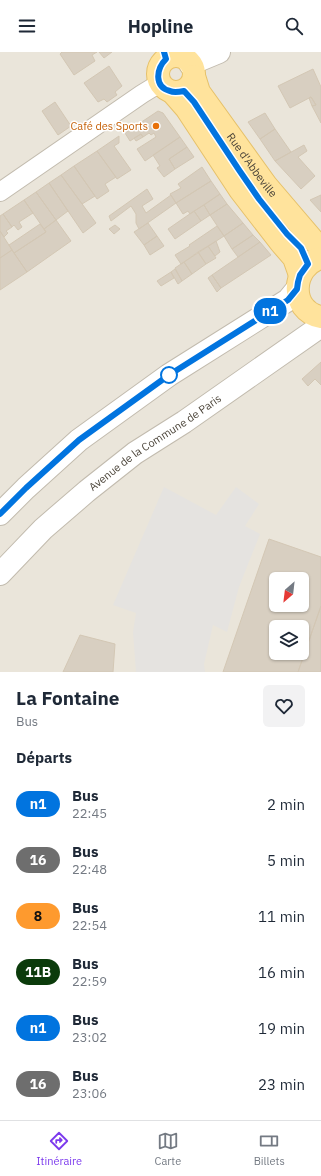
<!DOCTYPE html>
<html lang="fr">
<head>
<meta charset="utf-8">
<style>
	:root { --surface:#fff; --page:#f2f2f3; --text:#1f2937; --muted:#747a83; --line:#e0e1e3; --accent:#7c3aed }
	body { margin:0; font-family:"IBM Plex Sans",sans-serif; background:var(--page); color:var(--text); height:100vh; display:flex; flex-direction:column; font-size:15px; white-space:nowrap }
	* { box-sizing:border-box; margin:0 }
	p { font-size:13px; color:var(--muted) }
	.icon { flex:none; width:22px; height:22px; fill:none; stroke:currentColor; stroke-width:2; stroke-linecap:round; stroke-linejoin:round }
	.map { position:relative; height:620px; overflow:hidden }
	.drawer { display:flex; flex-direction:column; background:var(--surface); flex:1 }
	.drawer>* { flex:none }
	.badge { padding:0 8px; border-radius:13px; font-size:14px; line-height:26px }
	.needle { width:26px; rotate:208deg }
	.controls { position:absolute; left:269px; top:520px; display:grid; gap:8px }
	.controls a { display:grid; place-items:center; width:40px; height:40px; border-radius:6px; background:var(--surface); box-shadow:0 1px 3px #0004; font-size:20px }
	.map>.badge { position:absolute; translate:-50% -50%; box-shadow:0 0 0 2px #fff }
	h2 { padding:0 16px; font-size:15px; line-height:36px }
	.round { display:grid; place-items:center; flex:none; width:42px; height:42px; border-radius:6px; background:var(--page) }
	.head { display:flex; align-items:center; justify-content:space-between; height:68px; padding:0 16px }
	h1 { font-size:19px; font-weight:800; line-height:30px }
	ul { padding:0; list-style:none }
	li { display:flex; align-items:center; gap:12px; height:56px; padding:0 16px }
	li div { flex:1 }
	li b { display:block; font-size:15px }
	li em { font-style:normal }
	li .badge { min-width:44px; font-weight:700; text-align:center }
	header { display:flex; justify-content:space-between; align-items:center; height:52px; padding:0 16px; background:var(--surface); font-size:18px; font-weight:800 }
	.dock { display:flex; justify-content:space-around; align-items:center; height:56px; border-top:1px solid var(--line); background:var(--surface); font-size:11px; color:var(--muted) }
	.dock a { display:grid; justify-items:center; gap:2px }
	.dock .selected { color:var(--accent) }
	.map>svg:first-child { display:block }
	.residential { fill:#eae5da; fill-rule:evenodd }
	.parking { fill:#e5e3e0 }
	.building { fill:#d8cfc1; stroke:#d3c7b4; fill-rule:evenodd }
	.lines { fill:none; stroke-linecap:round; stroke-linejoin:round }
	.service-casing { stroke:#c2bbae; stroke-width:11 }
	.minor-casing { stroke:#c2bbae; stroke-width:20 }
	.tertiary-casing { stroke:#c2bbae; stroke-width:24 }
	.primary-casing { stroke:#e6c16a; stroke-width:24 }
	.service { stroke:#fff; stroke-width:9 }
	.minor { stroke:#fff; stroke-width:18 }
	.tertiary { stroke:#fff; stroke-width:22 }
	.primary { stroke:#ffe39c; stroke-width:22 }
	.line-casing { stroke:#fff; stroke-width:9 }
	.line { stroke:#0174df; stroke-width:6 }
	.food-dot { fill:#e8710a; stroke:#fff; stroke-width:1.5 }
	.stop-dot { fill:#fff; stroke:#0174df; stroke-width:2 }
	.labels { text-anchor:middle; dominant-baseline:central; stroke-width:3; stroke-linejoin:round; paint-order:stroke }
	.food-label { font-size:11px; fill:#c56008; stroke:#fff; text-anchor:end }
	.street-label { font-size:11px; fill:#4b4439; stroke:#fff }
</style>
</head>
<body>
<header><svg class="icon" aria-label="menu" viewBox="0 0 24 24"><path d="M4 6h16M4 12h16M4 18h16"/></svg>Hopline<svg class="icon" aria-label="search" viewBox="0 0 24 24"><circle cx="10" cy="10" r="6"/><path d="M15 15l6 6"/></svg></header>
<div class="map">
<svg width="321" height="620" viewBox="0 0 321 620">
	<rect width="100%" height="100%" fill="#f6f3ec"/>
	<path class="residential" d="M 0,0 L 321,0 L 321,620 L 0,620 ZM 276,527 L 302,527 L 302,553 L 276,553 ZM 276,575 L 302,575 L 302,601 L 276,601 Z"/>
	<path class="parking" d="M 164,435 L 216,463 L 236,435 L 259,452 L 245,474 L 260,482 L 239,535 L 227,580 L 213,573 L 204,612 L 205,620 L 136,620 L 133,580 L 136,561 L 113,553 Z"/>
	<path class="building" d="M 62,0 L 97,0 L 92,3 L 95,9 L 74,23 L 60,2 Z
		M 99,0 L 112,0 L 104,6 Z
		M 109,14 L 122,34 L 115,40 L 117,43 L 107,50 L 104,47 L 98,50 L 84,31 Z
		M 313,17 L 321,35 L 321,71 L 312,54 L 316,53 L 311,45 L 290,56 L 278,34 Z
		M 311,45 L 316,53 L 312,54 L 309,46 Z
		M 55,50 L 71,74 L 58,83 L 42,59 Z
		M 158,59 L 163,61 L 180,85 L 145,109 L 137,97 L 156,85 L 154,81 L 151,83 L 149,81 L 143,85 L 141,82 L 130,89 L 125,81 Z
		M 265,61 L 275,77 L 260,87 L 248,70 Z
		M 275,77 L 291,100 L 275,109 L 260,87 Z
		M 141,82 L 143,85 L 136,89 L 134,86 Z
		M 119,84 L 119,91 L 114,94 L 131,118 L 117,127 L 97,99 Z
		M 180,85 L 187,95 L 169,107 L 175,117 L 164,125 L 157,116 L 160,114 L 153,103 Z
		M 304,93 L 307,99 L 298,105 L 315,124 L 301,137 L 275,109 Z
		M 187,95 L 194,105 L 175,117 L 169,107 Z
		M 97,99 L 116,125 L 105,132 L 109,139 L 97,147 L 74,114 Z
		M 74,114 L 95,144 L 82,152 L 61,123 Z
		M 202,115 L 211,129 L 176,151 L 170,142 L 181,136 L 178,132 Z
		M 61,123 L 96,171 L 83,181 L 49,131 Z
		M 211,129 L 220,142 L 190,162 L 188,159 L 183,162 L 176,151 Z
		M 49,131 L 68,159 L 56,168 L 36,140 Z
		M 147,137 L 153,147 L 142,154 L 146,161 L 171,143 L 176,151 L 139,177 L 136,171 L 136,162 L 131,154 L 111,169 L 109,164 Z
		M 36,140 L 56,168 L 44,177 L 24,148 Z
		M 220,142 L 227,152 L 210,163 L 204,153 Z
		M 321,143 L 321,160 L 310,148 Z
		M 24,148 L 33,161 L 19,170 L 22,175 L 18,178 L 14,173 L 12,175 L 3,162 Z
		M 227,152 L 243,171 L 224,184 L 210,163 Z
		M 204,153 L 210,163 L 201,169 L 194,159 Z
		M 194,159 L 201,169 L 175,187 L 168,177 Z
		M 3,162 L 12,175 L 6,179 L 8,181 L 4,185 L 0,179 L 0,164 Z
		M 56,168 L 71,189 L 27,220 L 14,201 L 46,180 L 44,177 Z
		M 148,171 L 157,184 L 144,193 L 134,180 Z
		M 243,171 L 253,183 L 232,197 L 224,184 Z
		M 40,172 L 46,180 L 14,201 L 9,193 Z
		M 115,173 L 120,177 L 114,182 L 109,177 Z
		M 217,174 L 224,184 L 181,212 L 175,203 L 190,194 L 189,193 Z
		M 0,179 L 12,198 L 0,206 Z
		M 253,183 L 260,190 L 238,205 L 232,197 Z
		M 157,184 L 164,194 L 150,203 L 144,193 Z
		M 216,189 L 220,200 L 215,204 L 208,194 Z
		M 260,190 L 271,203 L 221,236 L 212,223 Z
		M 208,194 L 216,206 L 206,212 L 198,200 Z
		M 12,198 L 27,220 L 0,238 L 0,206 Z
		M 198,200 L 206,212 L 192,222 L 184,210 Z
		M 184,210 L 192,222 L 182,229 L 175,216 Z
		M 175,217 L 182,229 L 178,232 L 171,220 Z
		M 171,220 L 174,226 L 161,234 L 157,229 Z
		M 212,223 L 221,236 L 217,240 L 208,226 Z
		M 321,310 L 321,333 L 315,327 L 308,334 L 302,327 Z
		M 269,487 L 321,505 L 321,554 L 298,620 L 223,620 ZM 276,527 L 302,527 L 302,553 L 276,553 ZM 276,575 L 302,575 L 302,601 L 276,601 Z
		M 321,554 L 321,620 L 298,620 Z
		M 80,583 L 115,592 L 113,620 L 63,620 Z"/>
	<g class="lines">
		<g class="service-casing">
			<path id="service" d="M 164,0 L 166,7
				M 286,181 L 301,196 L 307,209"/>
		</g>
		<g class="minor-casing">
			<path id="minor" d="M 0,140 L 142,42 L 160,31"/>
		</g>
		<g class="tertiary-casing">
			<g id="tertiary">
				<path d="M 190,12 L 219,0"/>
				<path d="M 0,462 L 26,436 L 79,388 L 169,323 L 288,248 L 297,237"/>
				<path id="s1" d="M 0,522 L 43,477 L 87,439 L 135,401 L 184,370 L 321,274"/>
			</g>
		</g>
		<g class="primary-casing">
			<g id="primary">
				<circle cx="176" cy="22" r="18"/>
				<path id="s2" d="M 194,24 L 199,40 L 266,133 L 313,188 L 321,195"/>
				<path d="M 172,40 L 186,56 L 240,138 L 281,191 L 294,206 L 300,223"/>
				<path d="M 321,206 C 291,214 289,259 321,265"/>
			</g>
		</g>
		<use href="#service" class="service"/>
		<use href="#minor" class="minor"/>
		<use href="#tertiary" class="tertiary"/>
		<use href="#primary" class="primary"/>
	</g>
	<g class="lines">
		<g class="line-casing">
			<path id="line" d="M 0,462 L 26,436 L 79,388 L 169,323 L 288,248 L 297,237 L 298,230 L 300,223 L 308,212 L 301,196 L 287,182 L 259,147 L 239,118 L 194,50 L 184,39 C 179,40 174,41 170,39 C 154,35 156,17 166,7 L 164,0"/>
		</g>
		<use href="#line" class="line"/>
	</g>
	<circle class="food-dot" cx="156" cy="74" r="4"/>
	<circle class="stop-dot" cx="169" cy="323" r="8"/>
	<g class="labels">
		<g class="food-label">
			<text x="148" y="74">Café des Sports</text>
		</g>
		<g class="street-label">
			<text stroke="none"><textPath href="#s2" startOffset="107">Rue d'Abbeville</textPath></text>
			<text stroke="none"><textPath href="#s1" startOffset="204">Avenue de la Commune de Paris</textPath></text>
		</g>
	</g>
</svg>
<div class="controls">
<a><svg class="needle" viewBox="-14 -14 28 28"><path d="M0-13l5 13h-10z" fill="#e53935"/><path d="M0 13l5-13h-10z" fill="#747a83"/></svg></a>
<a><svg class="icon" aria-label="layers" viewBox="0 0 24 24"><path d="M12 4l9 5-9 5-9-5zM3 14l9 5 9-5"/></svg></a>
</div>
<b class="badge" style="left:270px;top:259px;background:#0174df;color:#fff">n1</b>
</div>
<section class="drawer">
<div class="head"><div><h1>La Fontaine</h1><p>Bus</p></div><a class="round"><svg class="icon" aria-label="heart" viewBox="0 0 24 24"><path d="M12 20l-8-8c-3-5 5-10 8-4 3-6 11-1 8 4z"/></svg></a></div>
<h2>Départs</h2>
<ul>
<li><span class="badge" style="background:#0174df;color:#fff">n1</span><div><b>Bus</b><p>22:45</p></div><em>2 min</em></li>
<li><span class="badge" style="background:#6e6e6e;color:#fff">16</span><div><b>Bus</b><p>22:48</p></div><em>5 min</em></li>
<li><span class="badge" style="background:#fe9a2e;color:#111">8</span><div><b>Bus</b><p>22:54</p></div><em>11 min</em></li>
<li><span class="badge" style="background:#0b3b0b;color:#fff">11B</span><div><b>Bus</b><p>22:59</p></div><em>16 min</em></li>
<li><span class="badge" style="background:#0174df;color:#fff">n1</span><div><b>Bus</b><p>23:02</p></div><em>19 min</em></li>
<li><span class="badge" style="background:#6e6e6e;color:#fff">16</span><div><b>Bus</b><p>23:06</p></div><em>23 min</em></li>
</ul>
</section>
<nav class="dock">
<a class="selected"><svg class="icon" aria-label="directions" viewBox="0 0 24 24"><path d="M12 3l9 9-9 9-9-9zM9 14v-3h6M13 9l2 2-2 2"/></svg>Itinéraire</a>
<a><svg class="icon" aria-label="map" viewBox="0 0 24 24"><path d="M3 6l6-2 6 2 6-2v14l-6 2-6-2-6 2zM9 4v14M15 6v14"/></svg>Carte</a>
<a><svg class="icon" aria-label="tickets" viewBox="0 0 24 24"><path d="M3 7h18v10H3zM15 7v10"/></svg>Billets</a>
</nav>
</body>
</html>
